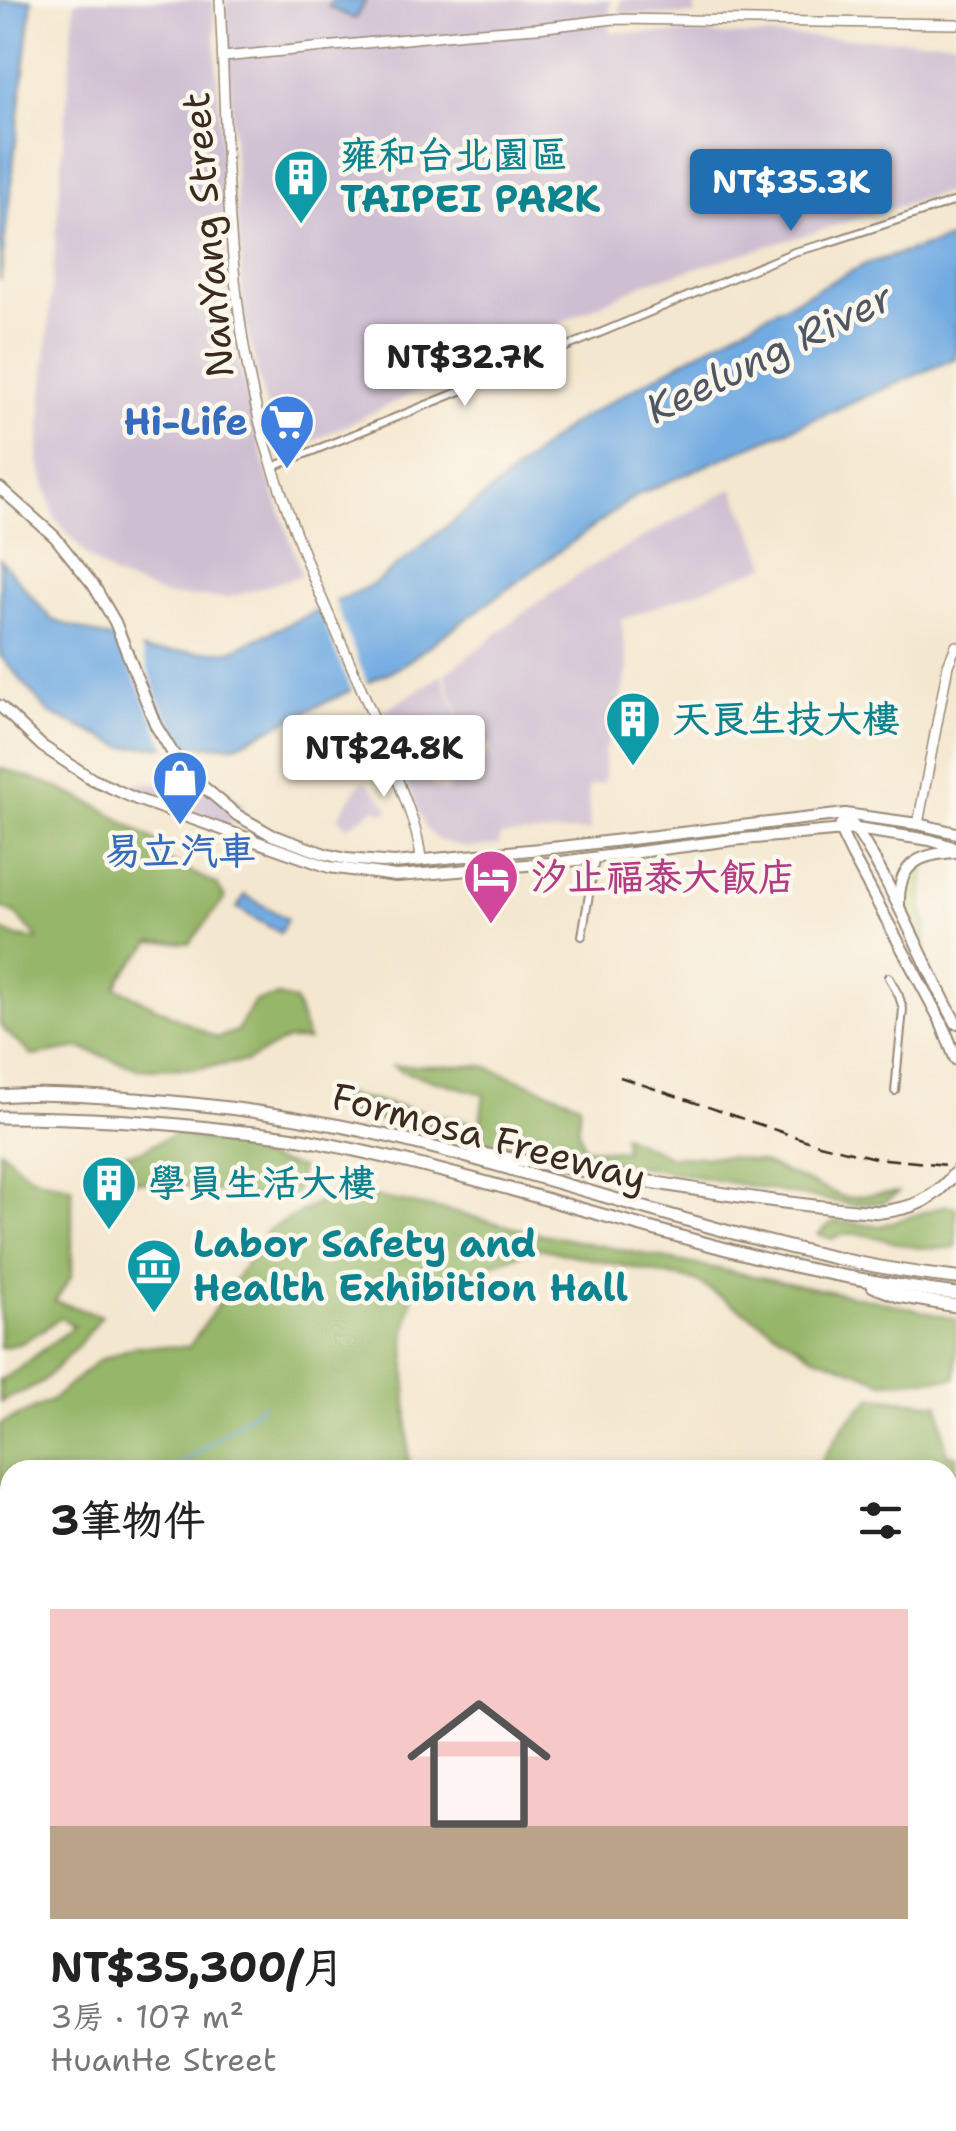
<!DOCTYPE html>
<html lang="zh-TW">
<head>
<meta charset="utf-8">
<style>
	:root { --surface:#fff; --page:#f2f2f2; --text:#222; --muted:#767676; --accent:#1f6fb2 }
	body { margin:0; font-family:"Shantell Sans","LXGW WenKai TC",sans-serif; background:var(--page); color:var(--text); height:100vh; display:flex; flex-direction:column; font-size:38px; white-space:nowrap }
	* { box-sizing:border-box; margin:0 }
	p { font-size:32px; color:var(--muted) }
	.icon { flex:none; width:55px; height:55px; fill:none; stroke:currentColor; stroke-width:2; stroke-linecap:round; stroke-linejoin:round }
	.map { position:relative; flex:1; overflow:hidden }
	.details { position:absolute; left:0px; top:1460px; width:958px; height:672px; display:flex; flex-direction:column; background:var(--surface); border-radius:30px 30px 0 0; box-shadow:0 5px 15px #0003 }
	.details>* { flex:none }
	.price { position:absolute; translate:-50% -85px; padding:0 22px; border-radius:10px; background:#fff; color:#222; font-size:32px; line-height:65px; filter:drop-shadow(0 2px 5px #0008) }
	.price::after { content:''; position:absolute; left:50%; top:60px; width:30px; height:22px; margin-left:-15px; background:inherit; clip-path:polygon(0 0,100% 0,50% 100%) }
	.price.selected { background:var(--accent); color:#fff }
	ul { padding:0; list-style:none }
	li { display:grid; align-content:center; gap:20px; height:530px; padding:0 50px }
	li span { display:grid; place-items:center; height:310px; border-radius:0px; color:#555 }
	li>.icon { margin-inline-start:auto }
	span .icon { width:180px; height:180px; fill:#fffc; stroke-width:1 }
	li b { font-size:42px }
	h2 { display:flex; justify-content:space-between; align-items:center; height:120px; padding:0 50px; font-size:42px }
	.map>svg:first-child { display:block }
	.industrial { fill:#cebed1 }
	.green { fill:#bdd479; stroke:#7c7f4c; stroke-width:2.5 }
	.forest { fill:#96b669; stroke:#687044; stroke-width:2.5 }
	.water { fill:#72abe2; stroke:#566a80; stroke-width:2.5 }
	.pier { fill:#f4e7cf }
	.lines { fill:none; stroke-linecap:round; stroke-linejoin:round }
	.stream { stroke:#72abe2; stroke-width:2.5 }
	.street-casing { stroke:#988876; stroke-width:10 }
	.secondary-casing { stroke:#988876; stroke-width:12 }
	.primary-casing { stroke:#988876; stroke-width:14 }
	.highway-casing { stroke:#988876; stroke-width:15 }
	.street { stroke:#fff; stroke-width:6 }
	.secondary { stroke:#fff; stroke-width:9 }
	.primary { stroke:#fff; stroke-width:10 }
	.highway { stroke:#fff; stroke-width:11 }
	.rail { stroke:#3b2a1e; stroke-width:2.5; stroke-dasharray:15 8; stroke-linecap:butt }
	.highway-bridge-casing { stroke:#988876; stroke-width:15; stroke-linecap:butt }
	.highway-bridge { stroke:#fff; stroke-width:11 }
	.labels { text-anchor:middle; stroke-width:9; stroke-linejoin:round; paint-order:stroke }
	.culture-label { font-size:38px; font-weight:bold; fill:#0d838f; stroke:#fbf7ec; text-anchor:start }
	.street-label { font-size:38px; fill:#3b2a1e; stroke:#fbf7ec }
	.shop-label { font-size:38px; font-weight:bold; fill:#366cbe; stroke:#fbf7ec; text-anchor:end }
	.hotel-label { font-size:38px; font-weight:bold; fill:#b23c85; stroke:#fbf7ec; text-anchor:start }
	.water-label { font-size:40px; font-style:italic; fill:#4e5763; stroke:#fbf7ec }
</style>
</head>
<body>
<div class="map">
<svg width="956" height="2131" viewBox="0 0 956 2131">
	<rect width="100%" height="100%" fill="#fbf7ec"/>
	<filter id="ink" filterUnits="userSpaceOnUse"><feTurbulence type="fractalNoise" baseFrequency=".01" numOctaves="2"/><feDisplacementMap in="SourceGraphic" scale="20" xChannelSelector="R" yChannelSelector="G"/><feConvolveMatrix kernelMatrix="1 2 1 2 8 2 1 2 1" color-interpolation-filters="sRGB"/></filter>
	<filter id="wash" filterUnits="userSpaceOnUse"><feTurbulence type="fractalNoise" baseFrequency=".0048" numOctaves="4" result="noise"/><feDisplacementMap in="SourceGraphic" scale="40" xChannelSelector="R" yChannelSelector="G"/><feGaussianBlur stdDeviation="2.25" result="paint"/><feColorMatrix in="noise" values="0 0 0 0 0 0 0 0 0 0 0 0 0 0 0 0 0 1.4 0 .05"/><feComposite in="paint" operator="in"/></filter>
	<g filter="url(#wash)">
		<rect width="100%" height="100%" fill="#f4e7cf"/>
		<g class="industrial">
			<polygon points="75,0 213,0 231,332 265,467 302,575 227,598 166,596 115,577 88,557 55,518 38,459"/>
			<polygon points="226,0 610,0 610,32 956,41 956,189 643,284 279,457 244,320 227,36"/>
			<polygon points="620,0 695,0 695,15 619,14"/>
			<polygon points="733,488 768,565 621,620 628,668 612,737 604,749 604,782 588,787 590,831 500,836 499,845 466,848 438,840 425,828 381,713 442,675 458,717 436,734 450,756 430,784 444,793 469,769 479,768 489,750 497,765 489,744 476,744 467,740 445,674 530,608 583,571"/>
			<polygon points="365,780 390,808 383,814 376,808 347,827 338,817 358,786"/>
			<polygon points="142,783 173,786 216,783 245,805 230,820 239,827 116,785 132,786"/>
		</g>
		<path class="green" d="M924,864L922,912L926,922V945C909,915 888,889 924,864Z"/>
		<g class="forest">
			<polygon points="0,768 49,784 100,807 158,843 162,857 217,885 225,898 190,943 152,942 121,977 116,987 217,1038 237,1031 255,1001 279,996 295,1001 308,1040 286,1040 247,1061 200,1068 139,1069 80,1048 32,1056 0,1026 0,930 18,937 39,940 15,913 0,907"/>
			<polygon points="393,1066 484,1066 580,1103 578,1127 584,1148 625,1151 623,1135 669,1156 731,1157 760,1162 846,1198 900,1192 884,1202 854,1205 622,1163 562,1160 339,1111 337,1093 480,1124 484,1094 401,1071"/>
			<polygon points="177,1133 235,1144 256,1157 301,1168 295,1193 261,1196 104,1177 104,1157 138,1152"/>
			<polygon points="0,1149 30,1176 72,1187 72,1275 55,1301 101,1316 77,1347 40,1384 0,1402 0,1380 16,1371 74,1326 61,1318 21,1343 0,1348"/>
			<polygon points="342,1190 457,1213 527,1231 879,1301 956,1319 956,1378 884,1382 813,1355 696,1281 539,1248 413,1291 405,1338 409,1470 10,1470 10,1617 0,1617 0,1424 51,1401 99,1360 136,1346 189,1347 269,1230"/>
			<path d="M946,1205L956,1207V1248C942,1248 927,1249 914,1247C887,1243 857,1225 832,1239L818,1234L834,1221L881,1226Z"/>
			<polygon points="872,1397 939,1404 947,1455 956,1455 956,1539 948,1545 948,1470 816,1470 845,1424"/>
			<polygon points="956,1678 956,2131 567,2131 569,2122 948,2122 948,1688"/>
			<polygon points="0,1701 10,1707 10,2122 239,2122 240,2131 0,2131"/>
			<polygon points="505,2123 554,2123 565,2131 508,2131"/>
		</g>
		<g class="water">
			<polygon points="0,0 32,0 0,281"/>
			<polygon points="332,0 366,0 355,19 328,7"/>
			<polygon points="956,237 956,358 637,495 400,667 236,745 124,747 49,713 0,655 0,559 52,620 150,652 231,651 374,584 500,484 569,425 756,320 866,264"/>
			<polygon points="245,895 287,919 280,933 237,908"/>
			<polygon points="948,1619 956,1625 956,1662 948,1672"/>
		</g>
		<g class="pier">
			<polygon points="333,597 369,688 353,695 317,605"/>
			<polygon points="115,635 139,643 159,701 187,751 168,751"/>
		</g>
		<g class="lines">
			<g class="stream">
				<polyline points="168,1470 182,1464 263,1405"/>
				<polyline points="0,1570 10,1558"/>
				<polyline points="0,1580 10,1590"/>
			</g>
		</g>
	</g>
	<g filter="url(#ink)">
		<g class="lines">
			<g class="street-casing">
				<g id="street">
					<polyline points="273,467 451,395 794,252 824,244 956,201"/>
					<polyline points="582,936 595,859"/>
					<polyline points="889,977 899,996 903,1009 895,1091"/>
				</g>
			</g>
			<g class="secondary-casing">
				<g id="secondary">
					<path d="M220,0C228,155 224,319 273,468C285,504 298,540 312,575C338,639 369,700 392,765C403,795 418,827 421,859"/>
					<polyline points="223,57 466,33 537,28 614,19 956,24"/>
					<polyline points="918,824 948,665 956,646"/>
				</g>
			</g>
			<g class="primary-casing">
				<g id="primary">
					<polyline points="0,488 55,537 94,586 115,622 156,726 174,755 194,779 237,815 272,835 325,854 346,859 394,863 561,847 845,814 918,824 956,833"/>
					<polyline points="0,706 42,746 92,779 136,799 329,867 396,876 423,874 561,862 732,840 856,829 930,840 956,848"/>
					<path d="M845,814C890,875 919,956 956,1023"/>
					<polyline points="841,824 840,830 852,855 946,1031"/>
					<path d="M899,904C898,864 918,854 956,852"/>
				</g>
			</g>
			<g class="highway-casing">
				<g id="highway">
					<polyline points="942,1024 956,1059"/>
					<path d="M0,1096C45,1092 92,1096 136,1099C236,1106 338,1122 435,1148C532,1174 629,1204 726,1231C802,1251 878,1270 956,1278"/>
					<path d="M0,1117C79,1117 156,1121 234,1131C256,1133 279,1135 301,1139C465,1170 623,1225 785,1264C841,1277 898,1286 956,1294"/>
					<path d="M474,1153C609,1173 743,1202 880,1212"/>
					<polyline points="873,1286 898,1296 956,1306"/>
				</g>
			</g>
			<use href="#street" class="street"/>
			<use href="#secondary" class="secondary"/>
			<use href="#primary" class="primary"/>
			<use href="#highway" class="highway"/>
			<polyline class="rail" points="620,1077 811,1142 875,1158 956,1166"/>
			<g class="highway-bridge-casing">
				<path id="highway-bridge" d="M880,1212C916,1208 933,1200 956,1172"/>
			</g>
			<use href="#highway-bridge" class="highway-bridge"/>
		</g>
	</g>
	<defs>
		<g id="building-pin" transform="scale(2.875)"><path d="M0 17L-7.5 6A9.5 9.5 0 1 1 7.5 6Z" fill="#0f9aa8" stroke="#fbf7ec"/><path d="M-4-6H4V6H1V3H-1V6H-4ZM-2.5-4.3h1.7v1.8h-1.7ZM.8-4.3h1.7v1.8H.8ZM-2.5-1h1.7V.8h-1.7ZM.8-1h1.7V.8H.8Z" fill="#fff"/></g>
		<g id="supermarket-pin" transform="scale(2.875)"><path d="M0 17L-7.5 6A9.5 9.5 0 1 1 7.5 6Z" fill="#3f7fe0" stroke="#fbf7ec"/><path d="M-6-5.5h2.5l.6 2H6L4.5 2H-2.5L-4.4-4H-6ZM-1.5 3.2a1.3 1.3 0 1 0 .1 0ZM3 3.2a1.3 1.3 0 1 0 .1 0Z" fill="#fff"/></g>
		<g id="shop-pin" transform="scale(2.875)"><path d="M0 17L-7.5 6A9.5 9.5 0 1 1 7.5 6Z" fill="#3f7fe0" stroke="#fbf7ec"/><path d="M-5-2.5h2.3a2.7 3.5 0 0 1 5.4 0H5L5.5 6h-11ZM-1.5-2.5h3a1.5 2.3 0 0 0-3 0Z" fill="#fff"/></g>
		<g id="hotel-pin" transform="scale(2.875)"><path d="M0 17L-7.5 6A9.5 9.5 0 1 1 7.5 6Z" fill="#d1479c" stroke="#fbf7ec"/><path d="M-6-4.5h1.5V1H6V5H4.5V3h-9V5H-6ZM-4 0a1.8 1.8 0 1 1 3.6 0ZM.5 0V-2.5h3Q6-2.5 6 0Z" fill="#fff"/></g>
		<g id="museum-pin" transform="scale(2.875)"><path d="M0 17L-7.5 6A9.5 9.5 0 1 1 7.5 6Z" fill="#0f9aa8" stroke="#fbf7ec"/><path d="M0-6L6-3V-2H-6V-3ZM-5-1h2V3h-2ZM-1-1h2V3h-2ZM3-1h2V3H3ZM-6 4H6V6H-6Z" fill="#fff"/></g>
	</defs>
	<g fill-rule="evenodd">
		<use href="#building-pin" x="301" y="177"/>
		<use href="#supermarket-pin" x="287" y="422"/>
		<use href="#building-pin" x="633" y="719"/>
		<use href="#shop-pin" x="180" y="778"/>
		<use href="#hotel-pin" x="491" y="877"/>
		<use href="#building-pin" x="109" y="1183"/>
		<use href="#museum-pin" x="154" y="1266"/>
	</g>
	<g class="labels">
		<g class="culture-label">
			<text x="340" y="168">雍和台北園區<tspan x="340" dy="44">TAIPEI PARK</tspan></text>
			<text x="672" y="732">天良生技大樓</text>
			<text x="148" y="1196">學員生活大樓</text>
			<text x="193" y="1257">Labor Safety and<tspan x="193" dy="44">Health Exhibition Hall</tspan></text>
		</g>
		<g class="street-label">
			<text transform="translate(208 235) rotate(-95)" y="13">NanYang Street</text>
			<text transform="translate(489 1137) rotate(15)" y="13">Formosa Freeway</text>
		</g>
		<g class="shop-label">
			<text x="248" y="435">Hi-Life</text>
			<text x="180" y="864" text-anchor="middle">易立汽車</text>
		</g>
		<g class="hotel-label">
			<text x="530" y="890">汐止福泰大飯店</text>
		</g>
		<g class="water-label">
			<text transform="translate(769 353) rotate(-26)" y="14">Keelung River</text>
		</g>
	</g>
</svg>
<b class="price selected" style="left:791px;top:234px">NT$35.3K</b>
<b class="price" style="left:465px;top:409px">NT$32.7K</b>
<b class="price" style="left:384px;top:800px">NT$24.8K</b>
<section class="details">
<h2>3筆物件<svg class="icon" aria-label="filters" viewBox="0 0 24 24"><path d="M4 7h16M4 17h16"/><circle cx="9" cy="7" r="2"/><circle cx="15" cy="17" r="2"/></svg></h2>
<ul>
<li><span style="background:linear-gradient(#f6c9c9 70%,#b9a48a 0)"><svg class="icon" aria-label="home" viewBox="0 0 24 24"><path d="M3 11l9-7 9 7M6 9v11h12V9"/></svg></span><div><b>NT$35,300/月</b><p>3房 · 107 m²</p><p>HuanHe Street</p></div></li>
</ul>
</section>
</div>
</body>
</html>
